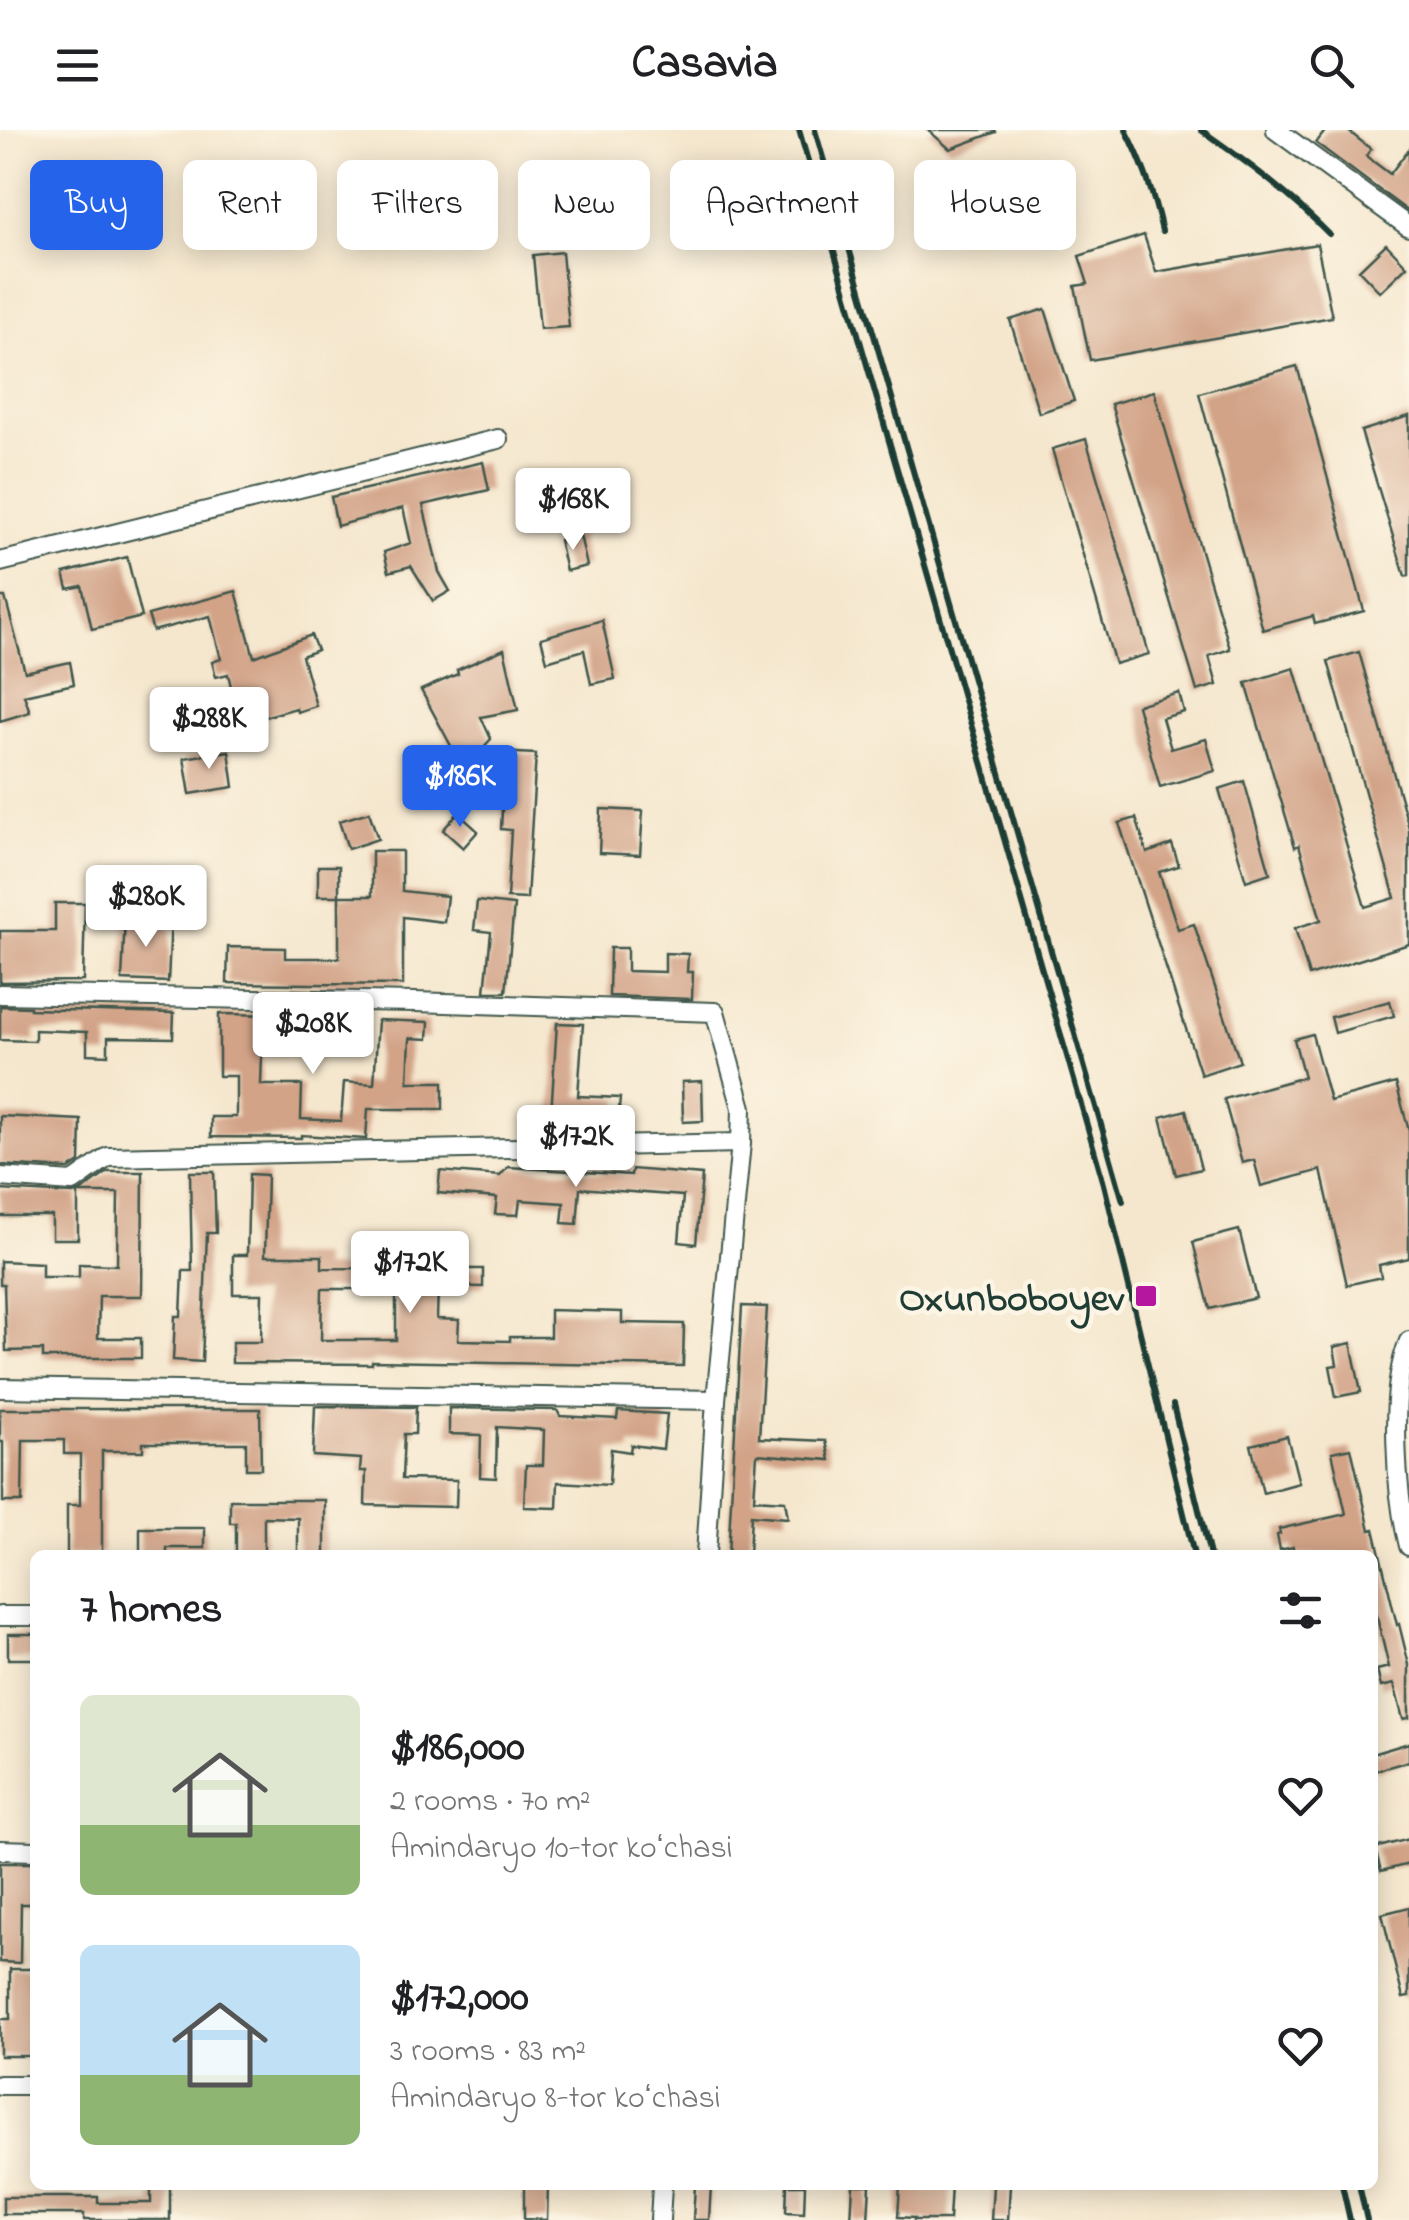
<!DOCTYPE html>
<html lang="en">
<head>
<meta charset="utf-8">
<style>
	:root { --surface:#fff; --page:#f6f6f6; --text:#202124; --muted:#757577; --accent:#2563eb }
	body { margin:0; font-family:"Indie Flower",sans-serif; background:var(--page); color:var(--text); height:100vh; display:flex; flex-direction:column; font-size:38px; white-space:nowrap }
	* { box-sizing:border-box; margin:0 }
	p { font-size:32px; color:var(--muted) }
	.icon { flex:none; width:55px; height:55px; fill:none; stroke:currentColor; stroke-width:2; stroke-linecap:round; stroke-linejoin:round }
	.map { position:relative; flex:1; overflow:hidden }
	.sheet { position:absolute; left:30px; top:1420px; width:1348px; height:640px; display:flex; flex-direction:column; background:var(--surface); border-radius:15px; box-shadow:0 5px 25px #0003 }
	.sheet>* { flex:none }
	.guide { position:absolute; left:30px; top:30px; width:1350px; height:90px; display:flex; gap:20px }
	.price { position:absolute; translate:-50% -85px; padding:0 22px; border-radius:10px; background:#fff; color:#222; font-size:32px; line-height:65px; filter:drop-shadow(0 2px 5px #0008) }
	.price::after { content:''; position:absolute; left:50%; top:60px; width:30px; height:22px; margin-left:-15px; background:inherit; clip-path:polygon(0 0,100% 0,50% 100%) }
	.price.current { background:var(--accent); color:#fff }
	ul { padding:0; list-style:none }
	li { display:flex; align-items:center; gap:30px; height:250px; padding:0 50px }
	li span { display:grid; place-items:center; flex:none; width:280px; height:200px; border-radius:15px; color:#555 }
	li>.icon { margin-inline-start:auto }
	span .icon { width:120px; height:120px; fill:#fffc; stroke-width:1 }
	li b { font-size:42px }
	h2 { display:flex; justify-content:space-between; align-items:center; height:120px; padding:0 50px; font-size:42px }
	.chip { padding:0 35px; border-radius:15px; background:var(--surface); box-shadow:0 5px 25px #0003; font-size:35px; line-height:90px }
	.chip.current { background:var(--accent); color:#fff }
	header { display:flex; justify-content:space-between; align-items:center; height:130px; padding:0 50px; background:var(--surface); font-size:45px; font-weight:800 }
	.map>svg:first-child { display:block }
	.building { fill:#d2a387; fill-rule:evenodd }
	.lines { fill:none; stroke-linecap:round; stroke-linejoin:round }
	.minor-casing { stroke:#3f564b; stroke-width:22 }
	.minor { stroke:#fff; stroke-width:18 }
	.rail { stroke:#1f3d34; stroke-width:6 }
	.poi-dot { fill:#b5179e; stroke:#fcf5e5; stroke-width:4 }
	.labels { text-anchor:middle; stroke-width:9; stroke-linejoin:round; paint-order:stroke }
	.poi-label { font-size:40px; font-weight:bold; fill:#1f3d34; stroke:#fcf5e5; text-anchor:end }
</style>
</head>
<body>
<header><svg class="icon" aria-label="menu" viewBox="0 0 24 24"><path d="M4 6h16M4 12h16M4 18h16"/></svg>Casavia<svg class="icon" aria-label="search" viewBox="0 0 24 24"><circle cx="10" cy="10" r="6"/><path d="M15 15l6 6"/></svg></header>
<div class="map">
<svg width="1409" height="2090" viewBox="0 0 1409 2090">
	<rect width="100%" height="100%" fill="#fcf5e5"/>
	<filter id="ink" filterUnits="userSpaceOnUse"><feTurbulence type="fractalNoise" baseFrequency=".01" numOctaves="2"/><feDisplacementMap in="SourceGraphic" scale="20" xChannelSelector="R" yChannelSelector="G"/><feConvolveMatrix kernelMatrix="1 2 1 2 8 2 1 2 1" color-interpolation-filters="sRGB"/></filter>
	<filter id="wash" filterUnits="userSpaceOnUse"><feTurbulence type="fractalNoise" baseFrequency=".0048" numOctaves="4" result="noise"/><feDisplacementMap in="SourceGraphic" scale="40" xChannelSelector="R" yChannelSelector="G"/><feGaussianBlur stdDeviation="2.25" result="paint"/><feColorMatrix in="noise" values="0 0 0 0 0 0 0 0 0 0 0 0 0 0 0 0 0 1.4 0 .05"/><feComposite in="paint" operator="in"/></filter>
	<g filter="url(#wash)">
		<rect width="100%" height="100%" fill="#f5e7ce"/>
		<g id="blocks">
			<g class="building">
				<polygon points="928,0 995,0 996,2 950,19"/>
				<polygon points="1326,0 1347,0 1371,19 1366,26 1390,44 1409,19 1409,82 1316,13"/>
				<polygon points="959,33 974,81 941,92 926,44"/>
				<polygon points="1144,105 1156,142 1317,114 1332,187 1090,230 1075,156 1088,154 1079,126"/>
				<polygon points="1386,114 1407,136 1380,162 1359,140"/>
				<polygon points="562,122 569,197 540,199 533,125"/>
				<polygon points="1045,179 1074,271 1039,283 1010,190"/>
				<polygon points="1297,236 1364,481 1315,494 1313,486 1263,500 1199,263"/>
				<polygon points="1154,261 1230,519 1209,526 1217,555 1197,561 1111,274"/>
				<polygon points="1409,286 1409,446 1405,446 1361,301"/>
				<polygon points="1086,309 1149,524 1115,534 1052,319"/>
				<polygon points="483,332 489,360 423,375 439,442 450,461 433,471 411,436 389,442 384,422 411,413 403,378 337,396 331,367"/>
				<polygon points="580,405 587,436 566,441 559,410"/>
				<polygon points="127,427 142,487 92,499 82,456 68,459 64,443"/>
				<polygon points="236,461 254,527 311,505 317,520 302,526 316,576 297,582 296,578 240,594 228,544 216,547 212,532 221,529 210,486 153,501 148,485"/>
				<polygon points="0,467 5,467 25,542 70,532 74,554 24,565 30,582 0,591"/>
				<polygon points="602,490 615,549 591,554 584,520 547,531 541,508"/>
				<polygon points="504,519 518,580 481,587 491,609 466,636 457,627 421,560 458,544 457,540"/>
				<polygon points="1359,522 1409,698 1409,814 1309,846 1295,798 1321,790 1299,715 1295,717 1246,553 1294,538 1365,777 1395,768 1328,531"/>
				<polygon points="1179,563 1184,582 1162,588 1171,619 1206,609 1215,641 1160,657 1137,575"/>
				<polygon points="229,621 234,657 190,664 184,628"/>
				<polygon points="497,622 536,624 527,769 507,768 511,700 501,699 503,662 494,661"/>
				<polygon points="1244,651 1270,743 1246,751 1219,659"/>
				<polygon points="601,679 643,681 640,725 599,723"/>
				<polygon points="369,682 378,709 348,719 339,691"/>
				<polygon points="458,683 478,701 463,718 443,700"/>
				<polygon points="1136,688 1147,723 1172,714 1179,736 1159,742 1178,799 1194,794 1240,932 1201,945 1119,693"/>
				<polygon points="372,721 402,721 402,761 447,766 444,792 403,787 403,855 227,853 228,817 285,818 285,828 339,828 339,766 372,766"/>
				<rect x="318" y="736" width="21" height="30"/>
				<polygon points="477,771 514,775 506,862 485,862 491,802 474,800"/>
				<polygon points="55,773 85,773 83,851 0,852 0,801 55,801"/>
				<polygon points="125,787 171,789 168,852 122,850"/>
				<polygon points="610,818 627,818 627,841 665,842 665,823 688,824 687,842 693,842 692,869 609,866"/>
				<polygon points="1390,871 1394,886 1335,903 1331,887"/>
				<polygon points="0,876 30,877 30,879 174,883 173,908 108,907 108,925 87,924 87,902 35,900 35,911 0,910"/>
				<polygon points="219,884 342,886 341,913 306,912 306,925 262,924 261,955 302,955 301,989 341,991 344,952 374,954 378,890 429,892 428,909 410,908 408,952 443,952 443,979 368,979 366,1009 301,1005 301,1008 211,1007 211,987 236,987 236,946 219,946"/>
				<polygon points="557,893 583,894 578,966 620,968 618,988 551,984"/>
				<polygon points="1312,904 1330,971 1396,953 1409,1001 1409,1128 1379,1135 1381,1147 1347,1155 1321,1040 1261,1056 1254,1030 1242,1033 1224,969 1304,947 1294,909"/>
				<polygon points="702,951 703,991 683,992 682,952"/>
				<polygon points="1186,980 1201,1039 1176,1045 1161,987"/>
				<polygon points="0,986 81,990 80,1032 69,1039 0,1035"/>
				<polygon points="508,1037 631,1045 632,1039 702,1045 696,1114 679,1112 683,1066 580,1058 577,1094 562,1093 564,1073 520,1070 518,1085 495,1084 497,1068 438,1063 440,1041 500,1046"/>
				<polygon points="108,1042 143,1042 142,1166 99,1166 98,1208 141,1208 141,1228 43,1228 43,1220 6,1221 4,1154 0,1154 0,1131 42,1133 42,1147 79,1147 79,1134 117,1135 118,1063 78,1063 78,1109 52,1109 52,1086 0,1086 0,1060 73,1064 80,1062"/>
				<polygon points="190,1042 214,1042 216,1103 207,1103 202,1232 173,1230 175,1186 181,1186 183,1141 192,1141"/>
				<path d="M249,1044L267,1045L265,1126H322V1138L483,1139V1157L438,1156L437,1189L459,1190L458,1210L510,1211V1207H550V1180L622,1182V1193L684,1194L683,1236L372,1231V1234L232,1233V1212H261L262,1164H233V1125H247ZM322,1159H396V1210H321Z"/>
				<polygon points="1239,1100 1256,1168 1210,1179 1193,1112"/>
				<polygon points="742,1176 767,1177 759,1308 826,1311 830,1330 757,1324 754,1369 785,1371 788,1388 751,1385 749,1425 728,1425"/>
				<polygon points="1351,1213 1361,1262 1336,1267 1330,1236 1337,1235 1334,1217"/>
				<polygon points="315,1276 416,1277 415,1304 404,1304 402,1349 457,1350 456,1377 365,1375 366,1341 360,1341 361,1329 313,1326"/>
				<polygon points="449,1278 557,1280 560,1286 617,1289 618,1281 667,1284 663,1319 631,1315 630,1322 611,1319 609,1355 558,1352 557,1378 524,1377 526,1335 543,1335 544,1300 497,1297 496,1348 480,1347 481,1305 449,1304"/>
				<polygon points="0,1279 260,1279 261,1339 246,1339 246,1313 143,1313 143,1321 102,1321 102,1425 67,1425 67,1375 80,1375 80,1324 64,1324 64,1310 23,1310 22,1372 3,1372 3,1312 0,1312"/>
				<polygon points="1287,1306 1299,1353 1263,1363 1251,1315"/>
				<polygon points="1351,1318 1370,1400 1374,1399 1397,1495 1399,1494 1409,1535 1409,1588 1403,1589 1394,1554 1381,1557 1377,1540 1389,1537 1375,1479 1372,1479 1372,1425 1295,1425 1293,1417 1280,1420 1277,1405 1280,1404 1279,1399 1346,1384 1332,1322"/>
				<polygon points="230,1370 325,1370 325,1425 298,1425 298,1388 264,1387 264,1425 236,1425 236,1393 230,1393"/>
				<polygon points="140,1398 205,1398 205,1418 167,1418 167,1425 140,1425"/>
				<rect x="8" y="1504" width="27" height="25"/>
				<polygon points="1409,1613 1409,1631 1375,1641 1372,1624"/>
				<polygon points="1409,1709 1409,1734 1381,1741 1375,1718"/>
				<polygon points="0,1733 35,1733 35,1774 21,1774 20,1833 0,1832"/>
				<polygon points="1409,1777 1409,1867 1403,1868 1382,1784"/>
				<polygon points="10,1839 35,1839 35,1926 0,1926 0,1889 10,1889"/>
				<polygon points="151,2055 170,2055 170,2090 84,2090 84,2084 3,2084 3,2067 98,2067 98,2073 151,2073"/>
				<polygon points="524,2055 548,2055 547,2090 524,2089"/>
				<polygon points="695,2055 711,2055 709,2090 693,2090"/>
				<polygon points="787,2055 805,2055 804,2083 786,2082"/>
				<polygon points="853,2055 870,2055 868,2090 851,2090"/>
				<polygon points="900,2055 951,2055 949,2090 914,2090 914,2088 898,2087"/>
				<polygon points="993,2055 1010,2055 1008,2090 991,2090"/>
			</g>
		</g>
	</g>
	<g filter="url(#ink)">
		<use href="#blocks" fill-opacity="0" stroke="#3f564b" stroke-width="2.5"/>
		<g class="lines">
			<g class="minor-casing">
				<g id="minor">
					<polyline points="1276,0 1409,97"/>
					<polyline points="0,432 498,309"/>
					<polyline points="0,864 415,872 715,882 742,978 741,1013 716,1270 706,1425"/>
					<polyline points="0,1047 73,1052 108,1027 741,1013"/>
					<path d="M1409,1211C1388,1260 1396,1365 1409,1416"/>
					<polyline points="0,1258 716,1270"/>
					<polyline points="0,1486 35,1486"/>
					<polyline points="0,1720 35,1721"/>
					<polyline points="0,1955 35,1955"/>
					<polyline points="660,2090 662,2055"/>
				</g>
			</g>
			<use href="#minor" class="minor"/>
			<g class="rail">
				<polyline points="799,0 1104,1054 1194,1425"/>
				<polyline points="815,0 1123,1071"/>
				<path d="M1126,0C1143,32 1154,66 1162,101"/>
				<path d="M1201,0C1247,32 1290,64 1329,104"/>
				<polyline points="1173,1275 1210,1425"/>
				<polyline points="1342,2055 1350,2090"/>
				<polyline points="1359,2055 1367,2090"/>
			</g>
		</g>
	</g>
	<rect class="poi-dot" x="1134" y="1154" width="24" height="24" rx="5"/>
	<g class="labels">
		<g class="poi-label">
			<text x="1124" y="1180">Oxunboboyev</text>
		</g>
	</g>
</svg>
<b class="price" style="left:573px;top:423px">$168K</b>
<b class="price" style="left:209px;top:642px">$288K</b>
<b class="price current" style="left:460px;top:700px">$186K</b>
<b class="price" style="left:146px;top:820px">$280K</b>
<b class="price" style="left:313px;top:947px">$208K</b>
<b class="price" style="left:576px;top:1060px">$172K</b>
<b class="price" style="left:410px;top:1186px">$172K</b>
<div class="guide">
<a class="chip current">Buy</a>
<a class="chip">Rent</a>
<a class="chip">Filters</a>
<a class="chip">New</a>
<a class="chip">Apartment</a>
<a class="chip">House</a>
</div>
<section class="sheet">
<h2>7 homes<svg class="icon" aria-label="filters" viewBox="0 0 24 24"><path d="M4 7h16M4 17h16"/><circle cx="9" cy="7" r="2"/><circle cx="15" cy="17" r="2"/></svg></h2>
<ul>
<li><span style="background:linear-gradient(#dfe7d0 65%,#8fb573 0)"><svg class="icon" aria-label="home" viewBox="0 0 24 24"><path d="M3 11l9-7 9 7M6 9v11h12V9"/></svg></span><div><b>$186,000</b><p>2 rooms · 70 m²</p><p>Amindaryo 10-tor koʻchasi</p></div><svg class="icon" aria-label="heart" viewBox="0 0 24 24"><path d="M12 20l-8-8c-3-5 5-10 8-4 3-6 11-1 8 4z"/></svg></li>
<li><span style="background:linear-gradient(#bfe0f5 65%,#8fb573 0)"><svg class="icon" aria-label="home" viewBox="0 0 24 24"><path d="M3 11l9-7 9 7M6 9v11h12V9"/></svg></span><div><b>$172,000</b><p>3 rooms · 83 m²</p><p>Amindaryo 8-tor koʻchasi</p></div><svg class="icon" aria-label="heart" viewBox="0 0 24 24"><path d="M12 20l-8-8c-3-5 5-10 8-4 3-6 11-1 8 4z"/></svg></li>
</ul>
</section>
</div>
</body>
</html>
